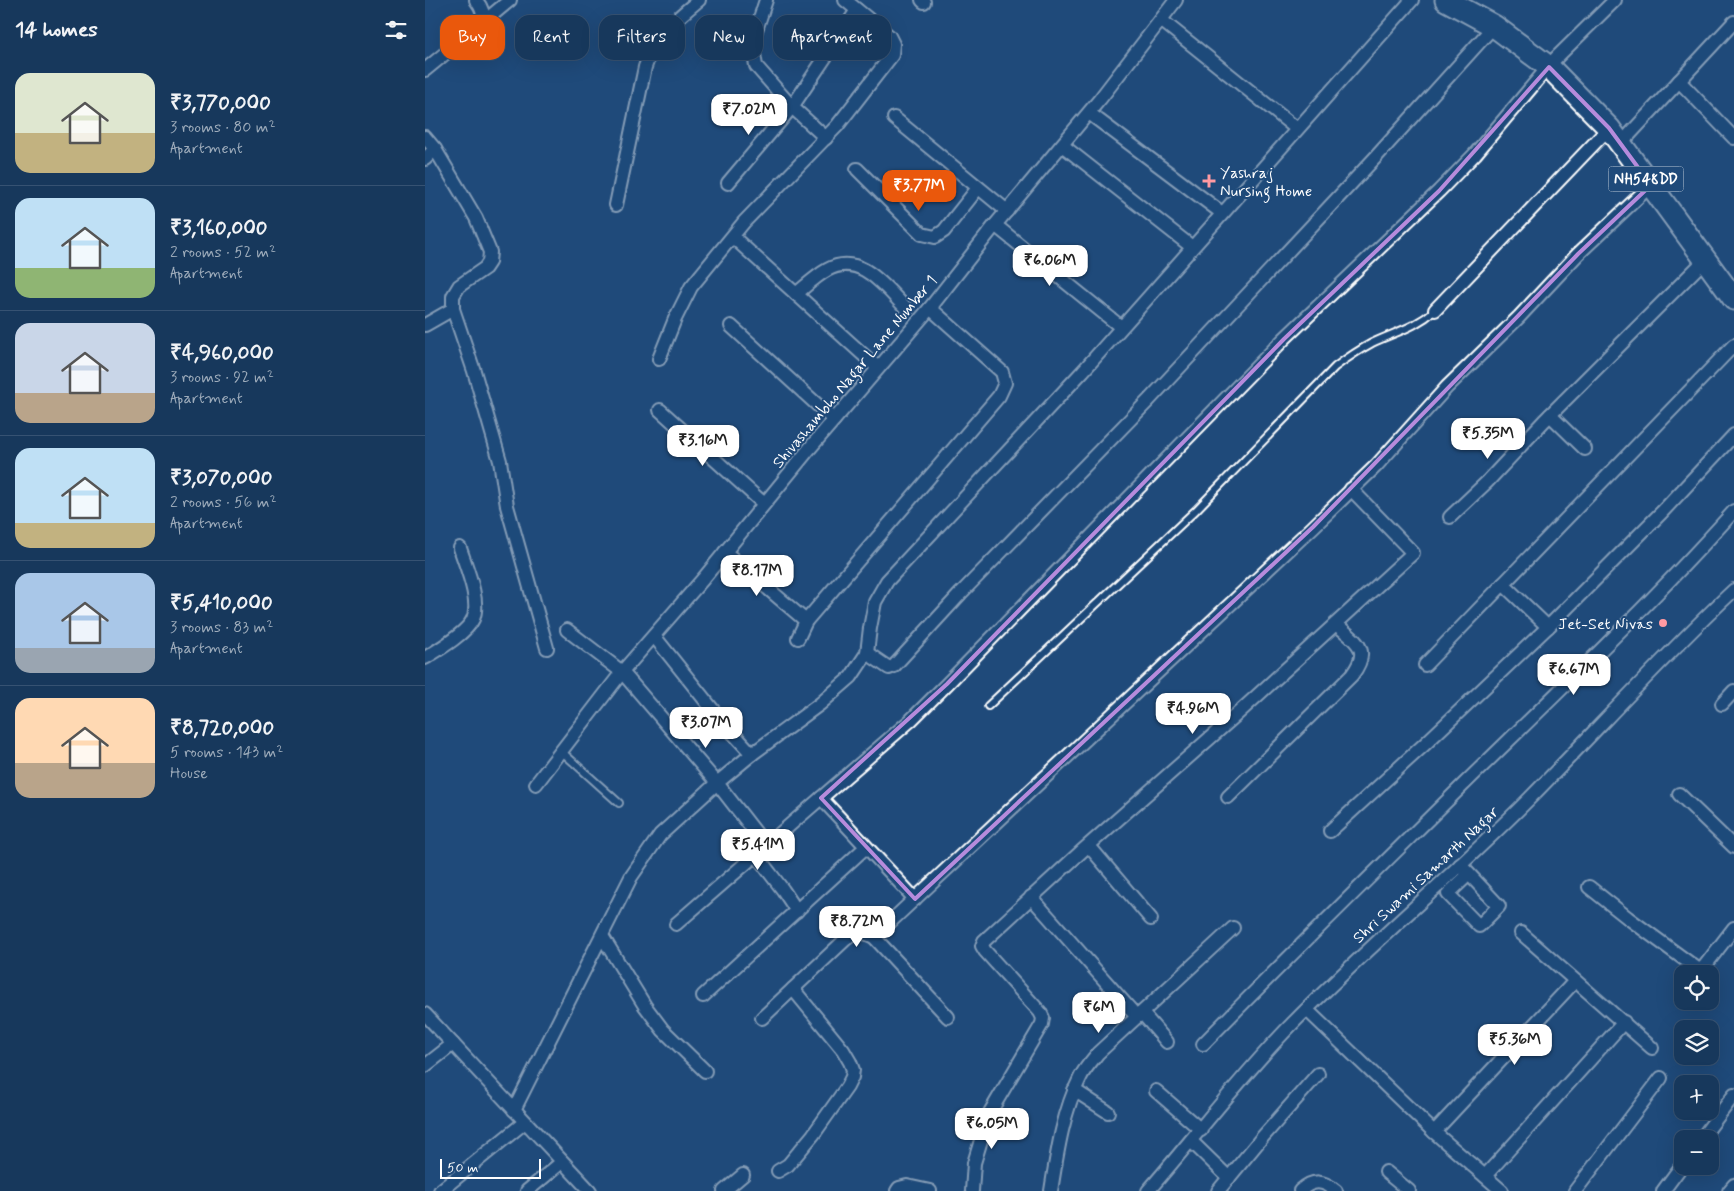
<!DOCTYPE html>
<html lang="en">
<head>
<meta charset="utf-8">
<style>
	:root { --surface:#17385c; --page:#244365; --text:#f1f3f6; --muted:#9eacbb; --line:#365272; --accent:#ea580c }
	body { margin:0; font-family:Mynerve,sans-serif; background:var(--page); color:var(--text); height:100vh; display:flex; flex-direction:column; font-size:19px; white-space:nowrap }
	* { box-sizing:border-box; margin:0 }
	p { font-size:16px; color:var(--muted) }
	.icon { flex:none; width:28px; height:28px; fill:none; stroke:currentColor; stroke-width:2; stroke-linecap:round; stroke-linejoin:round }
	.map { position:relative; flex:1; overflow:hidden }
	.panel { display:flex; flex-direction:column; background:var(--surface); width:425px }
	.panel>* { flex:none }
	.hud { position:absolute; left:15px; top:15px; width:475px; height:45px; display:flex; gap:10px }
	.controls { position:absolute; left:1249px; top:965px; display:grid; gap:10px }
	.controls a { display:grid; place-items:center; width:45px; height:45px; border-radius:10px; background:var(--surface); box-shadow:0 5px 20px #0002,0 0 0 1px var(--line); font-size:25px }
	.scale { position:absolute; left:15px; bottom:12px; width:101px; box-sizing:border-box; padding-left:5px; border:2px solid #fff; border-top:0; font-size:14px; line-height:18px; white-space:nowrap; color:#fff; -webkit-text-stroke:4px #1f4a7a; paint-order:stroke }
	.price { position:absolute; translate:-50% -42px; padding:0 11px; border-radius:10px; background:#fff; color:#222; font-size:16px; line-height:32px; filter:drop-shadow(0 1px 2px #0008) }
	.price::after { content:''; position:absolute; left:50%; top:30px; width:15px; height:11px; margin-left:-8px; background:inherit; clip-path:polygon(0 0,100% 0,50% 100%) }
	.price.active { background:var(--accent); color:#fff }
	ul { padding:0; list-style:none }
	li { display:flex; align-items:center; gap:15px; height:125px; padding:0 15px }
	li+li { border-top:1px solid var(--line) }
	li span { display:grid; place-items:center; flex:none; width:140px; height:100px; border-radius:15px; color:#555 }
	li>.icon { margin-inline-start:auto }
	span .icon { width:60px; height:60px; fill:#fffc; stroke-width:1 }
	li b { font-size:21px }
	h2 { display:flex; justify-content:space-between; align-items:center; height:60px; padding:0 15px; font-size:21px }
	.chip { padding:0 18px; border-radius:15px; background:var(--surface); box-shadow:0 5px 20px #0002,0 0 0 1px var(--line); font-size:18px; line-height:45px }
	.chip.active { background:var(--accent); color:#fff }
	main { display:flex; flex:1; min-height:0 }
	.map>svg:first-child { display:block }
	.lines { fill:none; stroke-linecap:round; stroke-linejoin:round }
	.service-casing { stroke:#fff; stroke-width:10 }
	.minor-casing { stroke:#fff; stroke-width:16 }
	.trunk-casing { stroke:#fff; stroke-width:25 }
	.service { stroke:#1f4a7a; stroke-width:6 }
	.minor { stroke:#1f4a7a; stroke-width:12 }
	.trunk { stroke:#1f4a7a; stroke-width:21 }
	.marked { fill:none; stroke:#b68bdc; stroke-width:4; stroke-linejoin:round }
	.poi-dot { fill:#ff9aa2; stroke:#1f4a7a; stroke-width:2 }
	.labels { text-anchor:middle; stroke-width:4; stroke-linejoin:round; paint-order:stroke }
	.shield { fill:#1f4a7a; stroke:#bcc9d7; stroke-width:1 }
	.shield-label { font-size:15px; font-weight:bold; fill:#fff }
	.poi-label { font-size:16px; fill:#fff; stroke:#1f4a7a; text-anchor:start }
	.street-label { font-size:16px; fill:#fff; stroke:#1f4a7a }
</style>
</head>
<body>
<main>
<section class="panel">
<h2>14 homes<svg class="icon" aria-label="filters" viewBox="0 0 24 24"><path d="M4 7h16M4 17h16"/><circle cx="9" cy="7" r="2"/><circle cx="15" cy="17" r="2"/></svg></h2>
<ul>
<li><span style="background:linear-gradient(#dfe7d0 60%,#c2b280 0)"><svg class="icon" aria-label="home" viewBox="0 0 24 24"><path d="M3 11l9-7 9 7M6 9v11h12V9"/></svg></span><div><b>₹3,770,000</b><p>3 rooms · 80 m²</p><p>Apartment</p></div></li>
<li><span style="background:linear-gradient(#bfe0f5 70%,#8fb573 0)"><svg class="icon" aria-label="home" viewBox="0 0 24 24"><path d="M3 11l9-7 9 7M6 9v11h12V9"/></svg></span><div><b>₹3,160,000</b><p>2 rooms · 52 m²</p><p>Apartment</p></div></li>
<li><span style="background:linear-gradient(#c9d6e8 70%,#b9a48a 0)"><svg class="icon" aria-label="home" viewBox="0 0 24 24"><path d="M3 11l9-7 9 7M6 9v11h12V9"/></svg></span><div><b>₹4,960,000</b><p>3 rooms · 92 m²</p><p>Apartment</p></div></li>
<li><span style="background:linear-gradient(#bfe0f5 75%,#c2b280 0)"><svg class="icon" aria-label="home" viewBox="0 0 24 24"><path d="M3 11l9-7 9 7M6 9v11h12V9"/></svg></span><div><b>₹3,070,000</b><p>2 rooms · 56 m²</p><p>Apartment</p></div></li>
<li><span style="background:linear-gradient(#a9c7e8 75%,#9aa5b1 0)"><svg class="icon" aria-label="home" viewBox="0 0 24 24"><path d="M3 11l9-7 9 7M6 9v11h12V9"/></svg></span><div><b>₹5,410,000</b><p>3 rooms · 83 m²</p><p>Apartment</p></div></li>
<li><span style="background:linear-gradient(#ffd9b3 65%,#b9a48a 0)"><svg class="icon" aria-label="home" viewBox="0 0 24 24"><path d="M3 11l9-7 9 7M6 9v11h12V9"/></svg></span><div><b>₹8,720,000</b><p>5 rooms · 143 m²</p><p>House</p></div></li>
</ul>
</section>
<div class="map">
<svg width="1309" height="1191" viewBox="0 0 1309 1191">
	<rect width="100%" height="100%" fill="#1f4a7a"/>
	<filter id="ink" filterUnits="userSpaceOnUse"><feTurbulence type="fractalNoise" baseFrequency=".02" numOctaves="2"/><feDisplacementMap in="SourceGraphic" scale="10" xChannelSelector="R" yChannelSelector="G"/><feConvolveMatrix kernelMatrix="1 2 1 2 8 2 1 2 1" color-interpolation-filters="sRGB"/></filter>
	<g filter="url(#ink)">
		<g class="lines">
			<g class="service-casing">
				<g id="service">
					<path d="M563,706L771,510L910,367C922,358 934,350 947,343C970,332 990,328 1010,310"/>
					<polyline points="136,751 194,803"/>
				</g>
			</g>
			<g class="minor-casing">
				<g id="minor">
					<polyline points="341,0 327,42 331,66 367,107 401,138"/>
					<polyline points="497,0 499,2"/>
					<polyline points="61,20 85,0"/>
					<polyline points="736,20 872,129"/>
					<polyline points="0,70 61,20 55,6 51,0"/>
					<polyline points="1254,81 1309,138"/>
					<polyline points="664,113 797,213"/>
					<polyline points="469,118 582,211"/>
					<polyline points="1204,135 1309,22"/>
					<polyline points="0,137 10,149 0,159"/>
					<polyline points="637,145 767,247"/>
					<polyline points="10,149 51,218 65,252 64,262 60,268 34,286 28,296 28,309 49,371 75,461 82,506 122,648"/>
					<polyline points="432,169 497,234 510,237 519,231 553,188"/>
					<polyline points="303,183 367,107 432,10"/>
					<path d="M191,205L220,67C231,34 248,22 274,0"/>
					<polyline points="570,225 696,327"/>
					<polyline points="308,237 453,368"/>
					<path d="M371,294C381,286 391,276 402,270C436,251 460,288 482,309"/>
					<polyline points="1010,310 1184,128"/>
					<polyline points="0,325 28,309"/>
					<polyline points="306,326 409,420"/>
					<polyline points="234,359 250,319 266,287 319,222 412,126 467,55 468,44 464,36 420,0"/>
					<polyline points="235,410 339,504"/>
					<polyline points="1125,415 1160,449"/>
					<polyline points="1025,517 1062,482 1119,421 1280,260"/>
					<polyline points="300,552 381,621"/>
					<polyline points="1078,584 1123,627"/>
					<polyline points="142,630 197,672 292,783 341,846 335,860 358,890 372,911"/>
					<polyline points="229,636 296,720 327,754"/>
					<polyline points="373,638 381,621 574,396 580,383 577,372 505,308"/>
					<polyline points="442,653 464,668 469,666 536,593 724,400 950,158 1069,26"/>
					<path d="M0,658C13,650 42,633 48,619C56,601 41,567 35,548"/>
					<polyline points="1000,665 1309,345"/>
					<polyline points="1297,704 1309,691"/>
					<polyline points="111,784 197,672 278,579 385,448 505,308 570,225 675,99 751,0"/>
					<polyline points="1254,794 1309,847"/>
					<path d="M803,797L927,675C947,648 931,642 911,624"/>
					<polyline points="905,831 1001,743 1125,625 1237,512 1309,435"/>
					<polyline points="664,846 726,919"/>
					<polyline points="1035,865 1044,874 1074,906 1054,926 1023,894 1044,874"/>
					<polyline points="1164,887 1203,918 1274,970 1279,967 1309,928"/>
					<polyline points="606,897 712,1017"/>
					<polyline points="490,899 396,798 486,720 522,684 859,339 1014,191 1050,154 1131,58 1190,0"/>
					<polyline points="251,924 396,798"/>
					<polyline points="1096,933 1227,1048"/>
					<polyline points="177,936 220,1006 238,1030 280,1071"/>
					<polyline points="449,937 888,527 951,466 1022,387 1094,317 1153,254 1226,185"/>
					<polyline points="278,996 441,847"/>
					<polyline points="882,1010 1009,1132 1077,1191"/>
					<polyline points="717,1013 742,1042"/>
					<polyline points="0,1014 165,1191"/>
					<path d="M337,1018L421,939C431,931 437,931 449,937L523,1017"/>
					<path d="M778,1044C864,956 951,871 1038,785C1130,695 1223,607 1309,511"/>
					<polyline points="0,1066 28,1044"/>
					<polyline points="649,1090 683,1112"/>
					<polyline points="731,1091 776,1130"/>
					<polyline points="89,1110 206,877 235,835 292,783 327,754 395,704 426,677 442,653 445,628 450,602 462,581 658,371 987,0"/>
					<polyline points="1009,1132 1150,981"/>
					<polyline points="1276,1139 1309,1095"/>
					<polyline points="766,1141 804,1178"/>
					<polyline points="353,1171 363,1165 388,1135 422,1087 427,1077 428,1070 425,1062 418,1050 368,989"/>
					<polyline points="961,1172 984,1191"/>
					<polyline points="1060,1176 1199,1022"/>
					<polyline points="15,1191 100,1122"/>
					<polyline points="102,1191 137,1162"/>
					<polyline points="299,1191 318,1175"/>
					<polyline points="472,1191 474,1188 482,1186 505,1191"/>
					<polyline points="547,1191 549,1163 564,1114 617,1024 618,1018 615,1012 560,951 557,946 559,941 657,851 810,716 988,553 926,489"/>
					<path d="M626,1191C632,1153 638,1112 655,1078C659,1069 667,1061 673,1053L808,928"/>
					<path d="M723,1191C771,1136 815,1077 866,1025C943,946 1028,876 1105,798C1173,729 1238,656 1309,590"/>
					<polyline points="793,1191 835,1140 893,1074"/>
					<path d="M875,1191C888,1179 898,1180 911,1191"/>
					<polyline points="1150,1191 1236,1078"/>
					<polyline points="1238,1191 1258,1164"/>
					<polyline points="1304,1191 1309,1185"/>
				</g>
			</g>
			<g class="trunk-casing">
				<polyline id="trunk" points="1021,0 1069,26 1124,67 1184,128 1309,299"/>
			</g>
			<use href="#service" class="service"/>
			<use href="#minor" class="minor"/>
			<use href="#trunk" class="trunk"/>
		</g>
	</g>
	<path d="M0 0H1309V1191H0ZM1124,67L1184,128L1226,185L1153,254L888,527L490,899L396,798L522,684L859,339L1014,191Z" fill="#1f4a7a" fill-opacity=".55" fill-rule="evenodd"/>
	<path class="marked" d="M1124,67L1184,128L1226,185L1153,254L888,527L490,899L396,798L522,684L859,339L1014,191Z"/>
	<g class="poi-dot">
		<path d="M781.5 173.5h5v5h5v5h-5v5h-5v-5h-5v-5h5z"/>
		<circle cx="1238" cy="623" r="5"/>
	</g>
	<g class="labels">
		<rect class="shield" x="1183.5" y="166.5" width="75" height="25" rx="4"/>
		<g class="shield-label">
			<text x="1221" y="184">NH548DD</text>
		</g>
		<g class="poi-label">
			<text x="795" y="178">Yashraj<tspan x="795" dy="18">Nursing Home</tspan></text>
			<text x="1228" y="629" text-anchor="end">Jet-Set Nivas</text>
		</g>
		<g class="street-label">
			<text transform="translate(429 371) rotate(-50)" y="6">Shivashambho Nagar Lane Number 1</text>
			<text transform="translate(1000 874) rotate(-43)" y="6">Shri Swami Samarth Nagar</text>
		</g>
	</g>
</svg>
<div class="controls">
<a><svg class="icon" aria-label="locate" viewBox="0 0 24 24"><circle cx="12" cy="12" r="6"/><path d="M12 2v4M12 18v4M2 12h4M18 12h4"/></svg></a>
<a><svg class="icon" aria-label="layers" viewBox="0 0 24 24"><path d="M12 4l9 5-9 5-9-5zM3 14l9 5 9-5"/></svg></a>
<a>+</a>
<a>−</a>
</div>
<div class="scale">50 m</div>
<b class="price" style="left:324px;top:136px">₹7.02M</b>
<b class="price active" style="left:494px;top:212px">₹3.77M</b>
<b class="price" style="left:625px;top:287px">₹6.06M</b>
<b class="price" style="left:1063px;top:460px">₹5.35M</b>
<b class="price" style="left:278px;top:467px">₹3.16M</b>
<b class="price" style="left:332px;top:597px">₹8.17M</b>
<b class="price" style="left:1149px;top:696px">₹6.67M</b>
<b class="price" style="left:768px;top:735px">₹4.96M</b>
<b class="price" style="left:281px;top:749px">₹3.07M</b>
<b class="price" style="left:333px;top:871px">₹5.41M</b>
<b class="price" style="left:432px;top:948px">₹8.72M</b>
<b class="price" style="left:674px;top:1034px">₹6M</b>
<b class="price" style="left:1090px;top:1066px">₹5.36M</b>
<b class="price" style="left:567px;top:1150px">₹6.05M</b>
<div class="hud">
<a class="chip active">Buy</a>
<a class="chip">Rent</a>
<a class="chip">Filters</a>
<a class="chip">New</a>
<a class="chip">Apartment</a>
</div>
</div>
</main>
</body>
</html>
